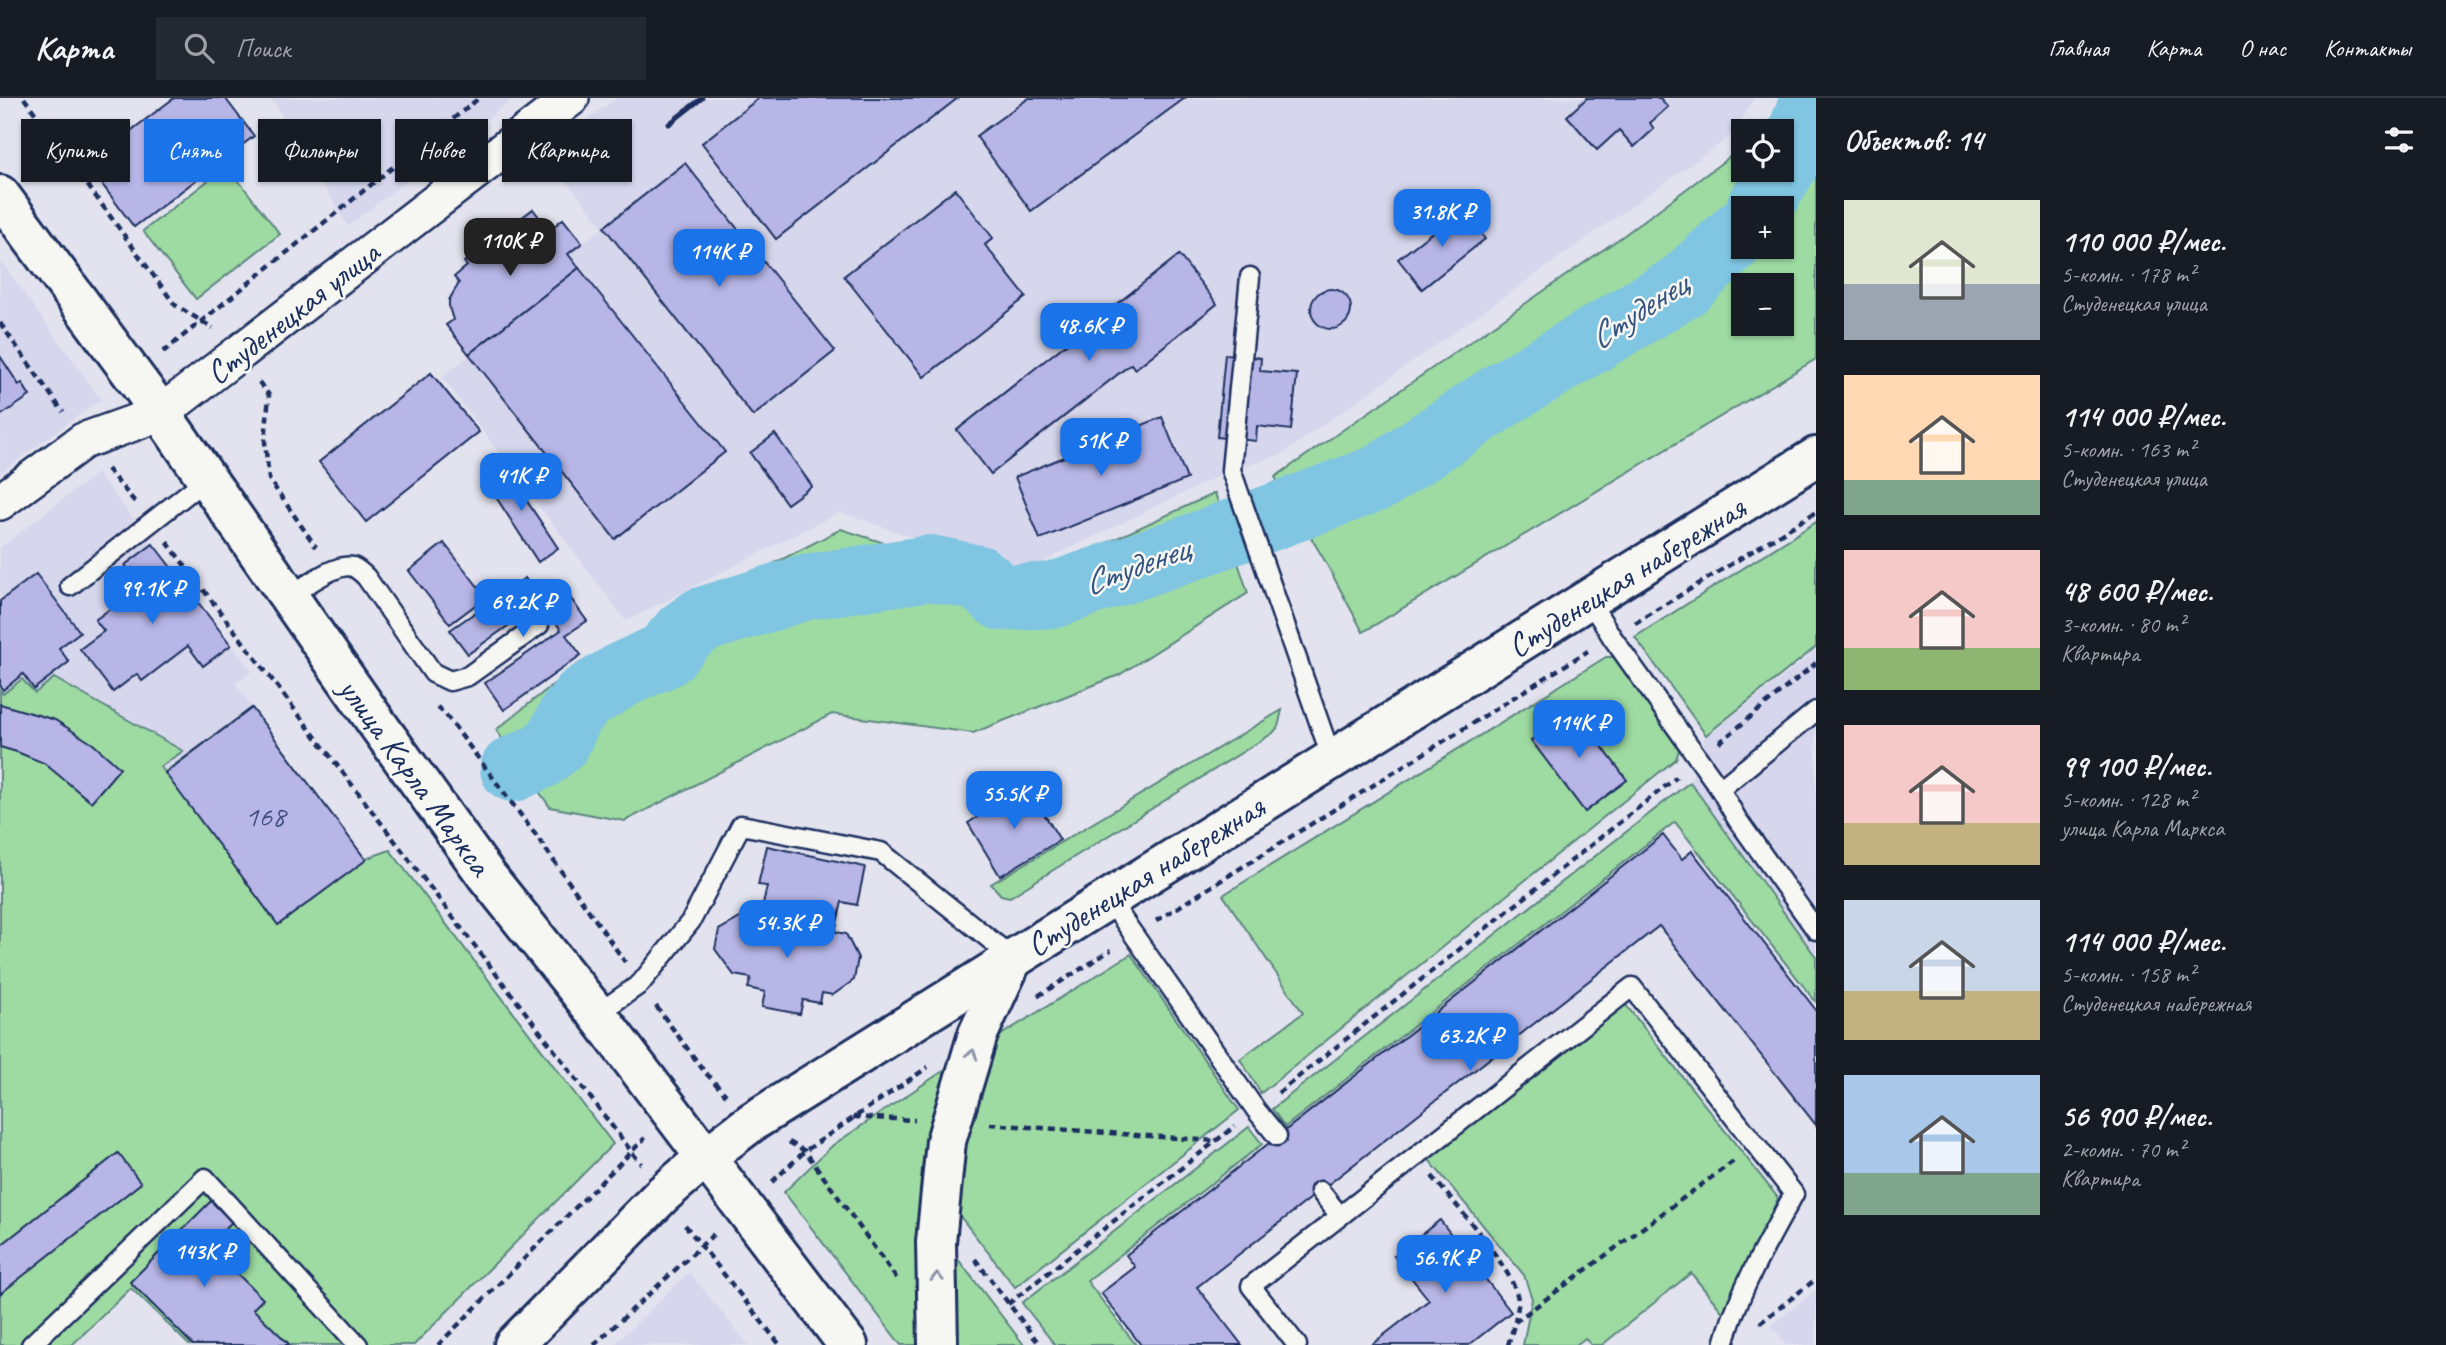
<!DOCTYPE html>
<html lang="ru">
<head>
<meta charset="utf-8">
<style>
	:root { --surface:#171b24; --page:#242831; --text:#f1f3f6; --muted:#9ea1a6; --line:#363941; --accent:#1a73e8 }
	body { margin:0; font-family:Caveat,sans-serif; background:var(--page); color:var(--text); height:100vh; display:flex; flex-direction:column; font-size:26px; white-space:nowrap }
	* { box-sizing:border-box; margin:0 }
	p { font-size:23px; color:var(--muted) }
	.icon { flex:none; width:38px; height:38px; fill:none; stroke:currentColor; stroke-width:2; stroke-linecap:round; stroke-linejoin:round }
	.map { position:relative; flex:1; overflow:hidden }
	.drawer { display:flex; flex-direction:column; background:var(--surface); width:630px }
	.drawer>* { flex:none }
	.banner { position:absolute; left:21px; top:21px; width:665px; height:63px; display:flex; gap:14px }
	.tools { position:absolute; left:1731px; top:21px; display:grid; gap:14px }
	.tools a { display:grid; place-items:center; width:63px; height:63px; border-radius:0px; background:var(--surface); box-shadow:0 2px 5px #0004; font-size:35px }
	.price { position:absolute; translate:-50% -60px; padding:0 16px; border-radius:14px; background:var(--accent); color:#fff; font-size:23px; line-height:46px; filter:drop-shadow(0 2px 4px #0008) }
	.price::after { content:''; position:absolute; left:50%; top:42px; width:21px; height:16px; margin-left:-10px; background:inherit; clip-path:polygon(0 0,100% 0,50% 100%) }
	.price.selected { background:#222; color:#fff }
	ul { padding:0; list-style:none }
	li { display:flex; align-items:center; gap:21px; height:175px; padding:0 28px }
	li span { display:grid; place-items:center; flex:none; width:196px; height:140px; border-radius:0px; color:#555 }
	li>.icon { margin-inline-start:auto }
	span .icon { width:84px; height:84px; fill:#fffc; stroke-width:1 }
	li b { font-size:30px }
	h2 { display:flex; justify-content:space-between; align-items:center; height:84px; padding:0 28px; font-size:30px }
	.tag { padding:0 24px; border-radius:0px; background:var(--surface); box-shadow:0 2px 5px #0004; font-size:24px; line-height:63px }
	.tag.selected { background:var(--accent); color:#fff }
	header { display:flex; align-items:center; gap:42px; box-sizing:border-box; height:98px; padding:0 35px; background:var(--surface); border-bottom:2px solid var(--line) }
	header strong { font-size:33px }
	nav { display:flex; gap:38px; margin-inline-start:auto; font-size:24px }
	.search { width:490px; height:63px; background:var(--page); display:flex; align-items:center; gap:18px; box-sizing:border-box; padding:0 24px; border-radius:0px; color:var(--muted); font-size:26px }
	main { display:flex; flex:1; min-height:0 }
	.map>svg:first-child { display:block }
	.built { fill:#d6d6ed }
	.green { fill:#9edba2; stroke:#5c8580; stroke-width:2; fill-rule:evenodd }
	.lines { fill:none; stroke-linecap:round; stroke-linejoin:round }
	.river { stroke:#80c5e1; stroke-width:66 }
	.building { fill:#b7b6e7; stroke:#1b2f5e; stroke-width:2 }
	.lane-casing { stroke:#1b2f5e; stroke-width:23 }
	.street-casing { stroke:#1b2f5e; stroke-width:40 }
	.secondary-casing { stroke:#1b2f5e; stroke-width:44 }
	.path { stroke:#1b2f5e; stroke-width:4.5; stroke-dasharray:7 5; stroke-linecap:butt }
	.lane { stroke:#f6f6f2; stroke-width:18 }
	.street { stroke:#f6f6f2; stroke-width:35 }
	.secondary { stroke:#f6f6f2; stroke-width:38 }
	.rail { stroke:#1b2f5e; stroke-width:5 }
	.oneway { stroke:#8892a8 }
	.labels { text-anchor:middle; stroke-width:5; stroke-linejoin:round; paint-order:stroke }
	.number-label { font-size:30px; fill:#425180 }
	.street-label { font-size:33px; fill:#1b2f5e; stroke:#f6f6f2 }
	.water-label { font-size:35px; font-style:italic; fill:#34547f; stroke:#f6f6f2 }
</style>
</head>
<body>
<header>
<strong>Карта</strong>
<div class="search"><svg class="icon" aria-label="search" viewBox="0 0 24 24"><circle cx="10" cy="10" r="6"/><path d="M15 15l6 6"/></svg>Поиск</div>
<nav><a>Главная</a><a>Карта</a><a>О нас</a><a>Контакты</a></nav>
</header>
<main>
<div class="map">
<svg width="1816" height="1247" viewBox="0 0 1816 1247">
	<rect width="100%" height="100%" fill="#e3e3ef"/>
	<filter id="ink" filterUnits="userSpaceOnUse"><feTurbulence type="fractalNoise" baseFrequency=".0143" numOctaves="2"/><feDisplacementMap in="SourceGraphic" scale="14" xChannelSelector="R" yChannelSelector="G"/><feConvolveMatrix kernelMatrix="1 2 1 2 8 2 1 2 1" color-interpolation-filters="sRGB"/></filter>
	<g filter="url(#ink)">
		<g class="built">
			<polygon points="271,0 514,0 348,128"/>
			<polygon points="616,0 1755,0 1732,37 1281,357 1231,372 1017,476 840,414 626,523 442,279 579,170 568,156 604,129 543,55"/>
			<polygon points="0,162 101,301 0,375"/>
			<polygon points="97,375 252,573 236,586 252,610 165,675 160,669 182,654 34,596 3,596 0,592 0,450"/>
			<polygon points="1816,553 1816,893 1680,717 1705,640"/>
			<polygon points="689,1174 748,1247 614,1247"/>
			<polygon points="1816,1192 1816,1247 1786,1247 1771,1227"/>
		</g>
		<g class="green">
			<path d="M1783,0H1816V261L1363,534L1325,463L1275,379L1623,138L1743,49V72H1782V33H1765ZM1743,110H1782V149H1743ZM1743,187H1782V226H1743Z"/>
			<polygon points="227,68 280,136 196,201 143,133"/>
			<polygon points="1215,395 1248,495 1119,577 973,635 832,616 625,723 550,709 496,632 580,565 841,431 1015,487"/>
			<polygon points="1816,424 1816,549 1706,637 1635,539"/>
			<polygon points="1606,559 1613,559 1620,565 1675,643 1679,652 1676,661 1261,995 1240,961 1303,915 1223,797"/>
			<polygon points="54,580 183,653 160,669 165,674 252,610 365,761 390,752 613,1046 414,1247 189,1247 131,1190 72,1247 0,1247 0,592 3,596 22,581 35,595"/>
			<polygon points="1282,612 1278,629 1273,635 1010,799 1001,797 991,786"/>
			<polygon points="1690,684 1816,859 1816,904 1675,724 1285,1029 1272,1011"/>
			<polygon points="1131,856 1239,1012 1015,1189 956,1113 968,1036 993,942"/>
			<polygon points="1622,902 1778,1100 1725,1217 1691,1175 1602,1247 1591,1247 1585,1240 1576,1247 1523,1247 1532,1201 1524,1177 1425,1057"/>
			<polygon points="949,969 924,1078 916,1171 923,1247 901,1247 784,1094 833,1047"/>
			<polygon points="1249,1029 1262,1046 1087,1183 1136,1247 1055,1247 1022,1205"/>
			<polygon points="954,1156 1024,1247 958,1247 953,1199"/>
		</g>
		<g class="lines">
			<g class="river">
				<path d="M1759,110C1781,76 1801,40 1813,0"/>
				<polyline points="513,671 541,658 557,645 571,616 584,600 624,576 665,557 684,535 702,522 806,489 930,470 978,480 1002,500 1054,497 1195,448 1378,380 1502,297 1683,188 1743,132"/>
			</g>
		</g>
		<g class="building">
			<polygon points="174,0 225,0 254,38 134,129 87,66"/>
			<polygon points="759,0 958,0 776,141 702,45"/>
			<polygon points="1029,0 1185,0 1031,113 976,38"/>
			<polygon points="1587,0 1660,0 1668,9 1650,25 1654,31 1634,49 1619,32 1597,52 1567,18"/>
			<polygon points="685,65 835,253 753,318 604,129"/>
			<polygon points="955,91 993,140 985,147 1026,199 924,279 844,178"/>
			<polygon points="533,111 549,132 563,121 582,145 568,156 579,170 469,256 446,227 453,222 449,209 449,202 459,185 454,179 467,168 464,164"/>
			<polygon points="1462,111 1485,141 1422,191 1398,161"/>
			<polygon points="1179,157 1217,206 1135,271 1131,266 991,376 957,332"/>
			<polygon points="579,170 725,354 615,441 469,256"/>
			<circle cx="1331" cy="211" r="20"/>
			<polygon points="1225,256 1261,260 1260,273 1297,276 1291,332 1257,328 1256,343 1217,339"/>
			<polygon points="0,258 19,287 22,285 30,298 0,318"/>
			<polygon points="431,275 479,334 366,424 319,364"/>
			<polygon points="1162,319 1187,381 1040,441 1015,379"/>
			<polygon points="775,336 812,388 787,406 750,355"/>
			<polygon points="503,367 558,450 538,464 483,379"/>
			<polygon points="444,445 486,499 450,526 409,473"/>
			<polygon points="153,446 231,547 203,568 188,548 142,583 137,576 113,594 80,551 104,533 95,522 141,488 125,467"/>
			<polygon points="36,476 80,534 59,550 69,564 34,591 23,576 3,592 0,587 0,503"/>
			<polygon points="525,480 540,501 561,487 587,523 566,537 581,557 504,612 485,585 561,532 542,504 468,556 450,532"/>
			<polygon points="0,606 55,622 93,646 120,670 91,704 44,665 17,654 0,649"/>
			<polygon points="252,610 366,762 278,827 165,675"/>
			<polygon points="1574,611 1627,682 1585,714 1531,642"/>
			<polygon points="1027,688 1060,742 1000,778 968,725"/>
			<polygon points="1663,737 1682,761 1692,753 1816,912 1816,1027 1659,828 1197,1189 1242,1247 1141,1247 1101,1195 1135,1169 1126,1157"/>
			<polygon points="767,748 865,769 857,807 842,804 835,834 760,819 767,788 758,787"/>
			<polygon points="747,816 846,836 858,860 854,882 833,897 822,895 820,905 803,902 800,916 762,909 765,894 748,890 751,880 734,877 715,851 719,832"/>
			<polygon points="118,1055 141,1085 0,1196 0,1148"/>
			<polygon points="211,1103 232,1124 208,1147 263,1201 253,1211 290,1247 193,1247 130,1184"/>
			<polygon points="1440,1122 1511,1214 1469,1247 1371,1247 1429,1202 1394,1158"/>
		</g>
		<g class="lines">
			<g class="lane-casing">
				<g id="lane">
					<polyline points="1250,179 1231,372 1332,661"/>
					<polyline points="70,488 205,382"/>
					<path d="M288,499C303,490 336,464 353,469C358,471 362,475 366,479L433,575L450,583L468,578L539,527"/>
					<polyline points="1589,502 1612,539 1720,691 1737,721 1816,832"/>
					<polyline points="1720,691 1816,613"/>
					<polyline points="1108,800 1256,1012 1277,1038"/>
					<polyline points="597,916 640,886 691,823 741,727 881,754 1013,860"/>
					<polyline points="1320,1093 1340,1118"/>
					<polyline points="31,1247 205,1080 358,1247"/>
					<path d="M1297,1247L1251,1188L1632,889L1794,1096C1769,1141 1736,1198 1724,1247"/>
				</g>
			</g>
			<g class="street-casing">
				<polyline id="street" points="0,404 83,343 161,315 571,0"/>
			</g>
			<g class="secondary-casing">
				<g id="secondary">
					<polyline points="0,97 161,315 376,624 486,777 597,916 848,1247"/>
					<polyline points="514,1247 663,1096 706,1059 752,1024 1816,359"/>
					<polyline points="938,1247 936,1144 946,1043 978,936 1013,860"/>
				</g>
			</g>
			<g class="path">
				<polyline points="24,0 175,207 213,230"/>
				<polyline points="0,225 63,314"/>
				<polyline points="163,254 479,0"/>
				<polyline points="259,284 269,297 265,344 269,381 316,449"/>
				<polyline points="107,371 135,404"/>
				<polyline points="167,444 641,1066"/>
				<polyline points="1635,525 1816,414"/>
				<polyline points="437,609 446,617 535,736 625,864"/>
				<polyline points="1719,645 1816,565"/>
				<polyline points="1156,823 1588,553"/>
				<polyline points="1038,898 1111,852"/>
				<polyline points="656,908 704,973 726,997"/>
				<polyline points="1278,995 1677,679"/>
				<polyline points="853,1019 915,1022"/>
				<polyline points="990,1026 1215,1043"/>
				<polyline points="789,1044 805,1053 897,1181"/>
				<path d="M1432,1078C1453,1104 1515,1172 1518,1202C1519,1209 1516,1217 1515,1223"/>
				<polyline points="772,1084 805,1053 928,969"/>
				<polyline points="685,1127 780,1247"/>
				<polyline points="975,1161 1040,1247"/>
				<polyline points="1008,1206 1235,1028"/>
				<polyline points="1760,1225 1816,1181"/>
				<polyline points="438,1247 645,1040"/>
				<polyline points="594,1247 716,1134"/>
				<polyline points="1508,1247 1515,1224 1735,1062"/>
			</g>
			<use href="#lane" class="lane"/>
			<use href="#street" class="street"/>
			<use href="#secondary" class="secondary"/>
			<polyline class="rail" points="669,26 702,0"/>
		</g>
		<defs><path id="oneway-chevron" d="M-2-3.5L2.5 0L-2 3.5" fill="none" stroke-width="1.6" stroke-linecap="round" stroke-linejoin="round" transform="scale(1.75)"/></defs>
		<g class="oneway">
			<use href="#oneway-chevron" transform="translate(972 956) rotate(-73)"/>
			<use href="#oneway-chevron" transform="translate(937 1179) rotate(-91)"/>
		</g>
	</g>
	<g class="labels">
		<g class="number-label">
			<text x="265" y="728">168</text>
		</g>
		<g class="street-label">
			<text transform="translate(292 214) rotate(-38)" y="12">Студенецкая улица</text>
			<text transform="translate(1626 478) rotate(-32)" y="12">Студенецкая набережная</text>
			<text transform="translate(416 678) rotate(54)" y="12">улица Карла Маркса</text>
			<text transform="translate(1145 777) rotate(-32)" y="12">Студенецкая набережная</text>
		</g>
		<g class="water-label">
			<text transform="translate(1638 212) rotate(-33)" y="12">Студенец</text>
			<text transform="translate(1136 467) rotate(-20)" y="12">Студенец</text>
		</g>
	</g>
</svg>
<div class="tools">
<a><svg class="icon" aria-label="locate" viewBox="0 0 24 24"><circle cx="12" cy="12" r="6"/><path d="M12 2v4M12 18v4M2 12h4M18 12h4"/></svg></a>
<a>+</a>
<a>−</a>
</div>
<b class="price" style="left:1442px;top:151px">31.8K ₽</b>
<b class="price selected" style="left:510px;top:180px">110K ₽</b>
<b class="price" style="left:719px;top:191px">114K ₽</b>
<b class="price" style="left:1089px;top:265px">48.6K ₽</b>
<b class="price" style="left:1101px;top:380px">51K ₽</b>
<b class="price" style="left:521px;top:415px">41K ₽</b>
<b class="price" style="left:152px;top:528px">99.1K ₽</b>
<b class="price" style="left:523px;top:541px">69.2K ₽</b>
<b class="price" style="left:1579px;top:662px">114K ₽</b>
<b class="price" style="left:1014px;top:733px">55.5K ₽</b>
<b class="price" style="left:787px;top:862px">54.3K ₽</b>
<b class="price" style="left:1470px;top:975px">63.2K ₽</b>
<b class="price" style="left:204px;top:1191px">143K ₽</b>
<b class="price" style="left:1445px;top:1197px">56.9K ₽</b>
<div class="banner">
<a class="tag">Купить</a>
<a class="tag selected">Снять</a>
<a class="tag">Фильтры</a>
<a class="tag">Новое</a>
<a class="tag">Квартира</a>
</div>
</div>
<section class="drawer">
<h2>Объектов: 14<svg class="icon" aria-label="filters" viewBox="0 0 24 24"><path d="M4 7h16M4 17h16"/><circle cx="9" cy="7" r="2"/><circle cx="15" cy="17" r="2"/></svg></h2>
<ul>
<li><span style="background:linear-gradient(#dfe7d0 60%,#9aa5b1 0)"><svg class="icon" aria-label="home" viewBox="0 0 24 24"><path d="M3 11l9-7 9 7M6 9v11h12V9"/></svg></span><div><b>110 000 ₽/мес.</b><p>5-комн. · 178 m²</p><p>Студенецкая улица</p></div></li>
<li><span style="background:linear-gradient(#ffd9b3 75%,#7fa58c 0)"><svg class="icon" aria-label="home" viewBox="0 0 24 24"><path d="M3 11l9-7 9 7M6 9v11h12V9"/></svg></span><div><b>114 000 ₽/мес.</b><p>5-комн. · 163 m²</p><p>Студенецкая улица</p></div></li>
<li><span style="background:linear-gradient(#f6c9c9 70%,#8fb573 0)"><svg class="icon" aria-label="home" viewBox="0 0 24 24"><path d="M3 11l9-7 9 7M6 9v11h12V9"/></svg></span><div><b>48 600 ₽/мес.</b><p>3-комн. · 80 m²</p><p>Квартира</p></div></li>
<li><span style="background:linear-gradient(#f6c9c9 70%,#c2b280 0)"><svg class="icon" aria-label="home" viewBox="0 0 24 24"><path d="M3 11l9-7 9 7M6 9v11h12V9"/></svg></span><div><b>99 100 ₽/мес.</b><p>5-комн. · 128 m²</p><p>улица Карла Маркса</p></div></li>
<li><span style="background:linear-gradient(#c9d6e8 65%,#c2b280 0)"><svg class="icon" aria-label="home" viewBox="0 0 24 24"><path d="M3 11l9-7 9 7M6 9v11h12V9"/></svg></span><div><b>114 000 ₽/мес.</b><p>5-комн. · 158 m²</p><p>Студенецкая набережная</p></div></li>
<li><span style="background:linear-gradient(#a9c7e8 70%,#7fa58c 0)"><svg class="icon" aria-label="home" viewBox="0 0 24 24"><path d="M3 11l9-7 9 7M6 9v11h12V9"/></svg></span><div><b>56 900 ₽/мес.</b><p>2-комн. · 70 m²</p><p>Квартира</p></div></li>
</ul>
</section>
</main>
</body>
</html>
